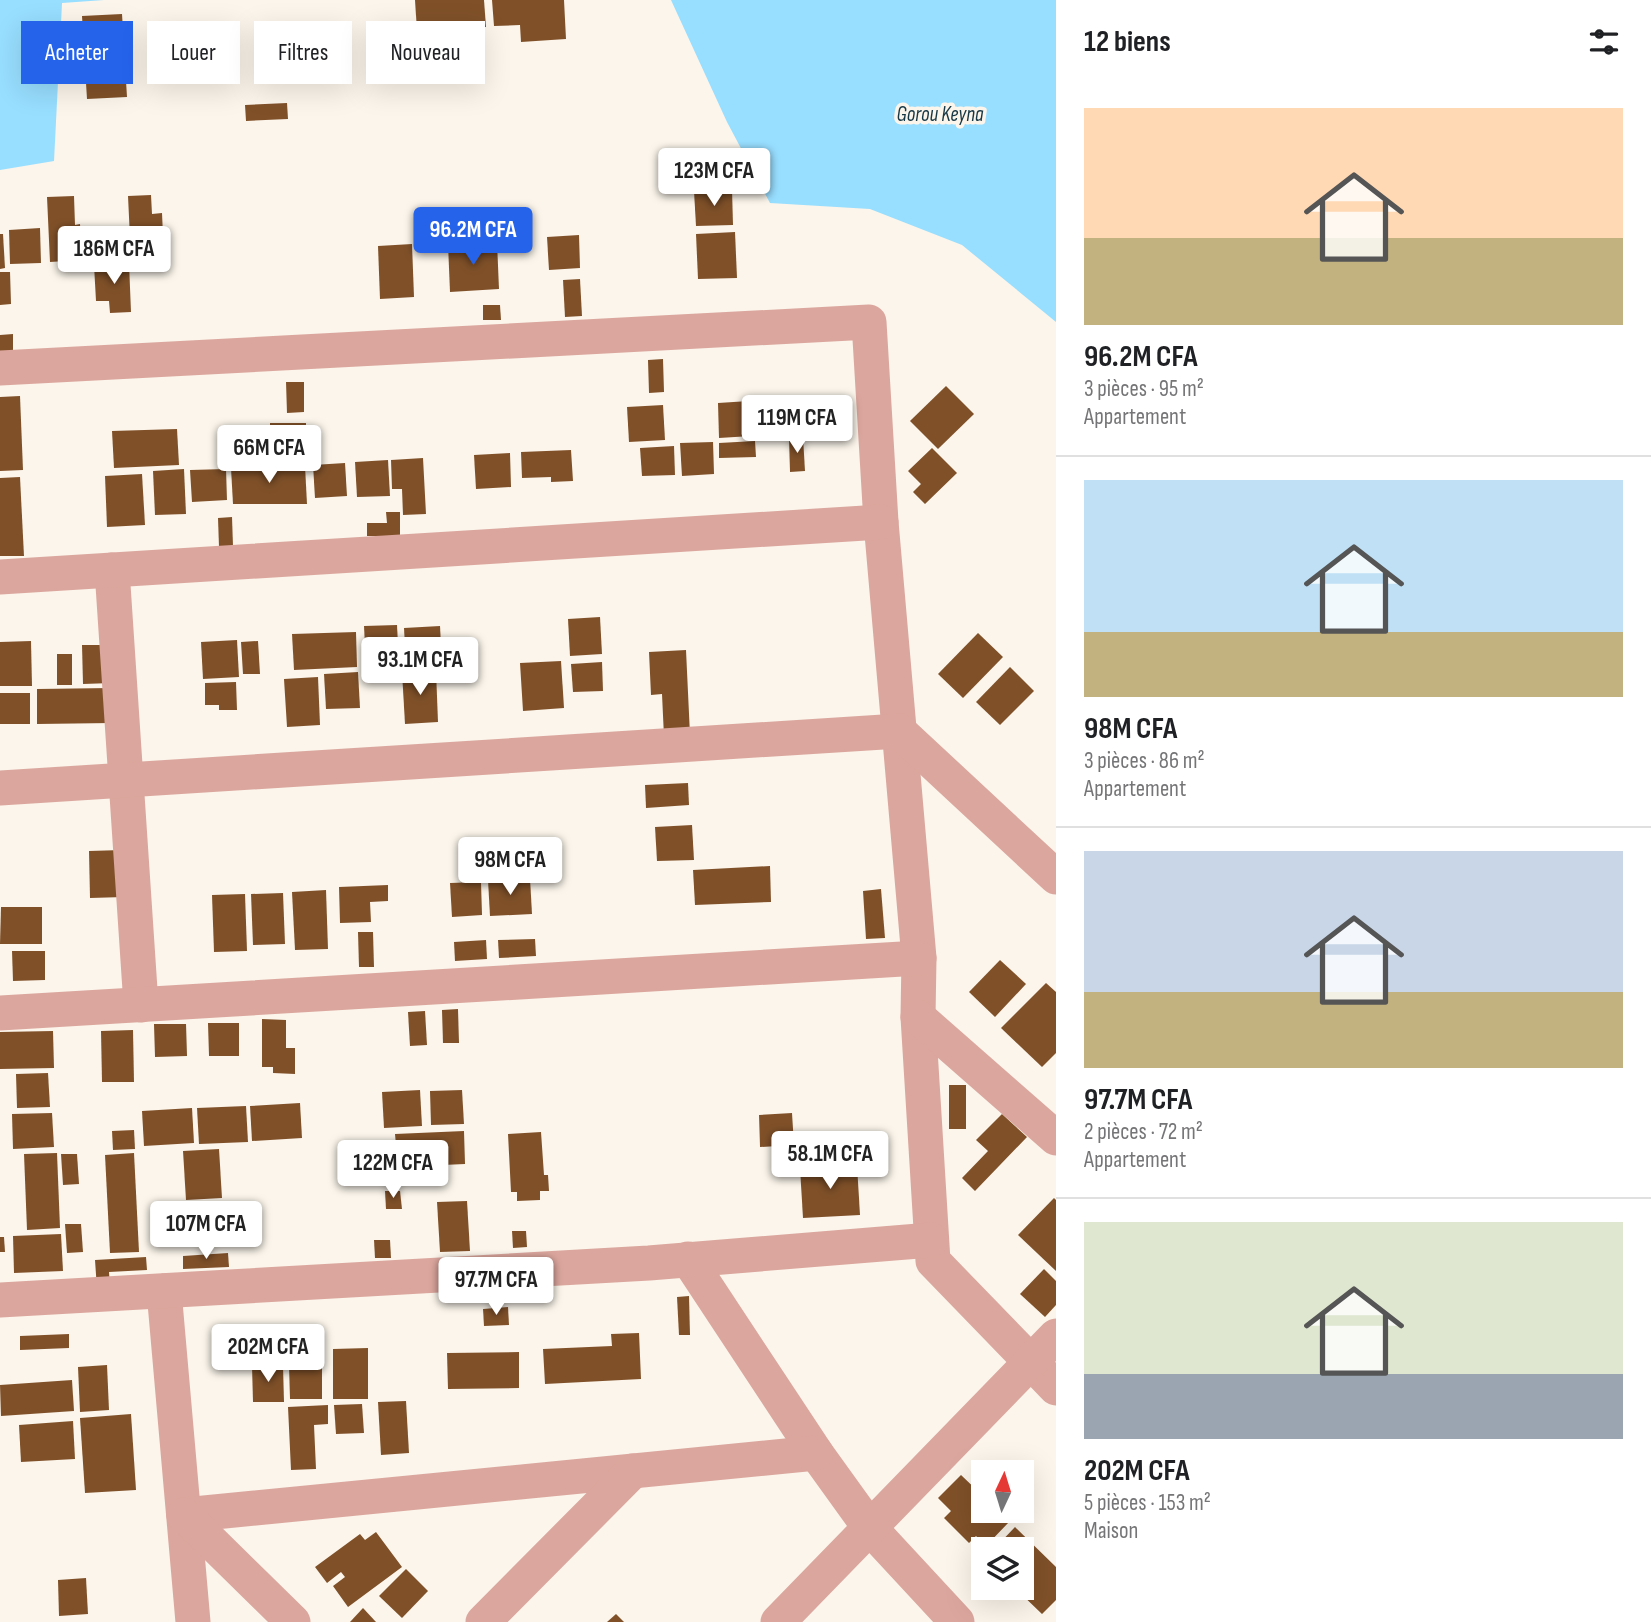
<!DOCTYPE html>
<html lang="fr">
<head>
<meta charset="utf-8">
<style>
	:root { --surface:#fff; --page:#f6f6f6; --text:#202124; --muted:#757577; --line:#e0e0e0; --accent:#2563eb }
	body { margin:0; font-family:"Sofia Sans Condensed",sans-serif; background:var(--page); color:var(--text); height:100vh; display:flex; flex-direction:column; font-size:26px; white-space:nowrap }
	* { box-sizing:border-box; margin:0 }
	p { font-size:23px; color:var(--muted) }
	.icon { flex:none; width:38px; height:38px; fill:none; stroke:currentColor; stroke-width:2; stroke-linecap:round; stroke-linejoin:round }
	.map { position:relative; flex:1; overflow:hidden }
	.panel { display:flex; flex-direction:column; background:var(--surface); width:595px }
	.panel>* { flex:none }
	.banner { position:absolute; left:21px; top:21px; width:665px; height:63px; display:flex; gap:14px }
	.needle { width:46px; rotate:4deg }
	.buttons { position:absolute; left:971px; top:1460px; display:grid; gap:14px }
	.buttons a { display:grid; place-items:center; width:63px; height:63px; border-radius:0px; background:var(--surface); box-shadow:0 7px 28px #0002; font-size:35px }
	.price { position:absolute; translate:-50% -60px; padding:0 16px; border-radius:7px; background:#fff; color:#222; font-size:23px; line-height:46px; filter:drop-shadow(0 2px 4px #0008) }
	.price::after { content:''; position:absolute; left:50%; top:42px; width:21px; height:16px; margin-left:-10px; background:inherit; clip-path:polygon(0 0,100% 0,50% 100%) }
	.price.current { background:var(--accent); color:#fff }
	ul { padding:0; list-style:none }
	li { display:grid; align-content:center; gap:14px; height:371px; padding:0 28px }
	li+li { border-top:2px solid var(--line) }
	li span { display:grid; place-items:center; height:217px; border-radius:0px; color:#555 }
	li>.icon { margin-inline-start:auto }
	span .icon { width:126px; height:126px; fill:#fffc; stroke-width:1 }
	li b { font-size:30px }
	h2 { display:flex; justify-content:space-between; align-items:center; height:84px; padding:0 28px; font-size:30px }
	.chip { padding:0 24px; border-radius:0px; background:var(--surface); box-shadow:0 7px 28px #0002; font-size:24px; line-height:63px }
	.chip.current { background:var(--accent); color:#fff }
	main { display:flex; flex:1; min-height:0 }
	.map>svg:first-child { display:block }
	.water { fill:#98deff }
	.building { fill:#805129 }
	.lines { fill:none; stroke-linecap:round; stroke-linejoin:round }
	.minor { stroke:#dba69d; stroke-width:35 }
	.labels { text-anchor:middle; stroke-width:7; stroke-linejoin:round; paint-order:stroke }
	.water-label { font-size:21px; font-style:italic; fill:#173745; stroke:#fbf5eb }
</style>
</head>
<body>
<main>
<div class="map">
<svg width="1056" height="1622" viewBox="0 0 1056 1622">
	<rect width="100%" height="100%" fill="#fbf5eb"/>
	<g class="water">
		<polygon points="0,0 104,0 62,3 54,161 0,170"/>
		<polygon points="671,0 1056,0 1056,322 962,245 870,209 770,203 727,122"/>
	</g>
	<g class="building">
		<polygon points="415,0 484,0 486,27 417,31"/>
		<polygon points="492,0 564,0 566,39 521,42 520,25 494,26"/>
		<polygon points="122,14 127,97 87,99 82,16"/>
		<polygon points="287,103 288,119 246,121 245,105"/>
		<polygon points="732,189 733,225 696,226 694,191"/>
		<polygon points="151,195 152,214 162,213 164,257 131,259 128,196"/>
		<polygon points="74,196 75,225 80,224 82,260 50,262 47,197"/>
		<polygon points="40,228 41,263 10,264 9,230"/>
		<polygon points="735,232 737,278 698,279 696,234"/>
		<polygon points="0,234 3,234 5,268 0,269"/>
		<polygon points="579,235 580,268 549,270 547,237"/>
		<polygon points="497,242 499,289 450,292 448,244"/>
		<polygon points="412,244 414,297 380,299 378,246"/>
		<polygon points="129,263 131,312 110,313 109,301 96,301 94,265"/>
		<polygon points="0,272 10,272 11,304 0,305"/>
		<polygon points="580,279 582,316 565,317 563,280"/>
		<polygon points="483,305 500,305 501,320 483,320"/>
		<polygon points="13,334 13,351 0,351 0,335"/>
		<polygon points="663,359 664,392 649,393 648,360"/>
		<polygon points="286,382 304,382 304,412 287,413"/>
		<polygon points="946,386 974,414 938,449 910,421"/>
		<polygon points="20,396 23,470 0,471 0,397"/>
		<polygon points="749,401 751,436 719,438 718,403"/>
		<polygon points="663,405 665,440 629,442 627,407"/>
		<rect x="270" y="423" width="36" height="38"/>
		<polygon points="177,429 179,465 114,468 112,431"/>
		<polygon points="803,437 805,471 790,472 789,438"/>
		<polygon points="755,441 756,457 719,458 719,443"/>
		<polygon points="713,442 714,474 682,476 680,443"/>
		<polygon points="674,446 675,475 642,476 640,448"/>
		<polygon points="932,448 957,473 925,504 913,492 921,484 908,471"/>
		<polygon points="571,450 573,481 551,482 551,477 522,478 521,452"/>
		<polygon points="510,453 511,487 476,489 474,455"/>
		<polygon points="423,458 426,514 403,515 402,489 392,489 391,460"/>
		<polygon points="388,460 390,496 357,497 355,462"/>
		<polygon points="345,463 347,496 315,498 313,465"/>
		<polygon points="305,466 307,504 233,504 231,468"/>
		<polygon points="184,469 186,514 155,515 153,471"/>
		<polygon points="226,469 227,500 192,502 190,470"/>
		<polygon points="142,474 145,525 107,527 105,476"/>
		<polygon points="20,477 24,556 0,556 0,478"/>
		<polygon points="386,512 400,512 400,536 367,536 367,523 387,523"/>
		<polygon points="232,517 233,546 219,547 218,518"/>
		<polygon points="600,617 602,654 570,656 568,619"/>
		<polygon points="397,625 399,664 366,666 364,626"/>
		<polygon points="440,626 442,664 406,666 404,628"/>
		<polygon points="356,632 357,667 294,670 292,634"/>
		<polygon points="978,633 1003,657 963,698 938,674"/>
		<polygon points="237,640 239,677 203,679 201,642"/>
		<polygon points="31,641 32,686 0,686 0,642"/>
		<polygon points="258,641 260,674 243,674 241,642"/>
		<polygon points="82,645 111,645 112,683 83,684"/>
		<polygon points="686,650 690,735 664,737 662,694 651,695 649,652"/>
		<rect x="57" y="654" width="15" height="31"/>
		<polygon points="561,661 564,708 523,711 520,663"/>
		<polygon points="602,662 603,691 573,692 571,664"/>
		<polygon points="1010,667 1034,691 1000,725 976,702"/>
		<polygon points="436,671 438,722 405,724 402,672"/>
		<polygon points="358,672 360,708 326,709 324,674"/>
		<polygon points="318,677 320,725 287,727 284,679"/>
		<polygon points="236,682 237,710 219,710 219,705 205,705 205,683"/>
		<polygon points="111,688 112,723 37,724 37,689"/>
		<rect x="0" y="693" width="30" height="31"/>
		<polygon points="688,783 689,805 646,808 645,785"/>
		<polygon points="692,825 694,860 657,861 655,827"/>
		<polygon points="122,850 124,897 90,898 89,851"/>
		<polygon points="552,859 553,876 531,877 530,860"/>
		<polygon points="770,866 771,902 695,905 693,870"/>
		<polygon points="530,878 532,914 490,916 488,880"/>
		<polygon points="481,882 482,915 452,917 450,883"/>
		<polygon points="388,885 388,901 370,902 371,922 340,923 339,887"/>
		<polygon points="881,889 885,938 866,939 863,891"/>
		<polygon points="326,890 328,949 295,950 292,892"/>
		<polygon points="283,893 285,944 253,945 251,894"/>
		<polygon points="245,894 247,951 214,952 212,895"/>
		<polygon points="1,907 42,907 42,944 0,944"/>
		<polygon points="358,932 373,932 374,967 359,967"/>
		<polygon points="535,939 536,956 499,958 498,940"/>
		<polygon points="486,940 487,959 455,961 454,942"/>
		<polygon points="12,951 45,951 45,980 13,981"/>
		<polygon points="1000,960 1026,984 995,1017 969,992"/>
		<polygon points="1046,983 1056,992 1056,1053 1042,1067 1001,1028"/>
		<polygon points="458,1009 459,1043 443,1043 442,1010"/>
		<polygon points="425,1011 427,1045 410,1046 408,1012"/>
		<polygon points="262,1019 286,1020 286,1048 295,1048 295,1074 273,1073 273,1067 262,1067"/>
		<polygon points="208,1023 239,1023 239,1056 209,1056"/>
		<polygon points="154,1024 186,1024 187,1056 155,1057"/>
		<polygon points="133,1030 134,1082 102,1082 101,1031"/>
		<polygon points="53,1031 54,1068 0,1069 0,1032"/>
		<polygon points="48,1073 50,1107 17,1108 16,1074"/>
		<rect x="949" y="1085" width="17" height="44"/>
		<polygon points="420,1090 422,1126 384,1128 382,1092"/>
		<polygon points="462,1090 464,1124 431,1125 430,1091"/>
		<polygon points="300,1103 302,1138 252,1141 250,1106"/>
		<polygon points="246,1106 248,1142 199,1144 197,1108"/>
		<polygon points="192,1108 194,1143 144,1146 142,1111"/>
		<polygon points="52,1113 54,1147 13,1149 12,1114"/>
		<polygon points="792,1113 794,1145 760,1147 759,1115"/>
		<polygon points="1002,1114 1027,1137 975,1191 962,1178 988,1151 976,1140"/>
		<polygon points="134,1130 135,1149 113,1150 112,1131"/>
		<polygon points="464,1131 465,1164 398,1167 395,1134"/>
		<polygon points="541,1132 544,1175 548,1175 549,1191 540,1191 540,1200 517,1201 517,1192 511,1192 508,1134"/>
		<polygon points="219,1149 222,1198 186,1200 183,1151"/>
		<polygon points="57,1153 60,1228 27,1230 24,1154"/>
		<polygon points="134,1153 139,1252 110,1253 105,1155"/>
		<polygon points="61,1154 77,1154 79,1184 63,1185"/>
		<polygon points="857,1165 860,1215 803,1218 800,1168"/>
		<polygon points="385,1191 400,1191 402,1209 386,1209"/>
		<polygon points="1054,1198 1056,1200 1056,1271 1018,1235"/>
		<polygon points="467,1201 470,1251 440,1252 437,1202"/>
		<polygon points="243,1217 244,1233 226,1234 225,1218"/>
		<polygon points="65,1224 81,1224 83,1252 67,1253"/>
		<polygon points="512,1231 526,1231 527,1247 513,1248"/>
		<polygon points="61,1234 63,1271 14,1273 13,1236"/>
		<polygon points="0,1237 4,1237 5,1252 0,1252"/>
		<polygon points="374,1240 390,1240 391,1258 375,1258"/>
		<polygon points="228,1253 229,1267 183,1269 183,1256"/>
		<polygon points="146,1257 147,1270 109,1272 110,1288 97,1289 95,1260"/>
		<polygon points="1044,1269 1056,1281 1056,1305 1045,1317 1020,1294"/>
		<polygon points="689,1296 690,1335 679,1335 677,1297"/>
		<polygon points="508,1307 509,1325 484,1326 483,1309"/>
		<polygon points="639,1333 641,1379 545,1384 543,1349 612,1346 611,1334"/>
		<polygon points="69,1334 69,1348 20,1350 20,1336"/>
		<polygon points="368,1348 368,1399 333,1399 333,1349"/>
		<polygon points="519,1352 519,1388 448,1389 447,1353"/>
		<polygon points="322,1364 322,1399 290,1399 289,1365"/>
		<polygon points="107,1365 109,1410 80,1412 78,1367"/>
		<polygon points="252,1366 283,1366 284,1402 253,1402"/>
		<polygon points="72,1380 74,1411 1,1416 0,1385"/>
		<polygon points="406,1401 409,1453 381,1455 378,1402"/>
		<polygon points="362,1404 364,1433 336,1434 334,1405"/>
		<polygon points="328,1405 328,1424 314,1425 316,1469 291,1470 288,1407"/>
		<polygon points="131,1414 136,1490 85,1493 80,1418"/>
		<polygon points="73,1421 75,1459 21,1462 19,1425"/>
		<polygon points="961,1475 984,1497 984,1510 997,1510 1009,1522 986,1546 976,1536 969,1543 944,1518 951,1511 938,1498"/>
		<polygon points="1015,1527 1056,1567 1056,1600 1042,1614 1014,1587 1022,1587 1022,1549 994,1549"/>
		<polygon points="376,1532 402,1567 348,1607 333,1586 345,1577 341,1572 327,1583 315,1567 360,1534 365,1540"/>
		<polygon points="406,1569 428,1591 402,1618 379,1596"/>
		<polygon points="86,1578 88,1614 59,1616 58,1580"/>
		<polygon points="363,1608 376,1622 350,1622"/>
		<polygon points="616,1614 624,1622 607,1622"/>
	</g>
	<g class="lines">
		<g class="minor">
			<polyline points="0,368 869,322 881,522 919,958 918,1017 933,1261 1056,1388"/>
			<polyline points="112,570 141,1005"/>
			<polyline points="0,577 881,522"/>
			<polyline points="0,788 899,731 1056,877"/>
			<polyline points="0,1013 919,958"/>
			<polyline points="918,1017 1056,1138"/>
			<polyline points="688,1259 816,1453 870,1528 957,1622"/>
			<polyline points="164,1291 193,1622"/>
			<polyline points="0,1300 649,1263 931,1240"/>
			<polyline points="184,1515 816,1453"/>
			<polyline points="184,1515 293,1622"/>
			<polyline points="483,1622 633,1471"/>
			<polyline points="778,1622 1056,1336"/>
		</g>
	</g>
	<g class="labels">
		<g class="water-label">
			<text x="940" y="121">Gorou Keyna</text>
		</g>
	</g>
</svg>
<div class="buttons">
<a><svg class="needle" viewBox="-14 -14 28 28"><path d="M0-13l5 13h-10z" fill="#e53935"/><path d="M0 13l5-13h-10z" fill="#757577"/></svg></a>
<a><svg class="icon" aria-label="layers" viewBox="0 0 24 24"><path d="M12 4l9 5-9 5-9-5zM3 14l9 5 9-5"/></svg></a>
</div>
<b class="price" style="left:714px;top:208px">123M CFA</b>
<b class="price current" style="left:473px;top:267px">96.2M CFA</b>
<b class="price" style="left:114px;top:286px">186M CFA</b>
<b class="price" style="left:797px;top:455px">119M CFA</b>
<b class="price" style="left:269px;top:485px">66M CFA</b>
<b class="price" style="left:420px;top:697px">93.1M CFA</b>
<b class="price" style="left:510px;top:897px">98M CFA</b>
<b class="price" style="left:830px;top:1191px">58.1M CFA</b>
<b class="price" style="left:393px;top:1200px">122M CFA</b>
<b class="price" style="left:206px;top:1261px">107M CFA</b>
<b class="price" style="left:496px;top:1317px">97.7M CFA</b>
<b class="price" style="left:268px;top:1384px">202M CFA</b>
<div class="banner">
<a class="chip current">Acheter</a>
<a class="chip">Louer</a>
<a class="chip">Filtres</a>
<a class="chip">Nouveau</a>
</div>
</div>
<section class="panel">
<h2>12 biens<svg class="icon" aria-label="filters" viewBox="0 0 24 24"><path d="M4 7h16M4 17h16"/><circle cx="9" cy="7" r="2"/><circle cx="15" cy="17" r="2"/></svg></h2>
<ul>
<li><span style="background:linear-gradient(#ffd9b3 60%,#c2b280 0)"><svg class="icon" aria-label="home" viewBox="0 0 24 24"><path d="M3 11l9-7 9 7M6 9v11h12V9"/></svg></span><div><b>96.2M CFA</b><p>3 pièces · 95 m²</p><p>Appartement</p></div></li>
<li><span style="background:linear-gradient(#bfe0f5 70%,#c2b280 0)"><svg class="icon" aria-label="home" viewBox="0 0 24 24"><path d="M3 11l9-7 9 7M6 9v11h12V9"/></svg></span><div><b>98M CFA</b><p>3 pièces · 86 m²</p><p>Appartement</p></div></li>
<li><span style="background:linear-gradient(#c9d6e8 65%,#c2b280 0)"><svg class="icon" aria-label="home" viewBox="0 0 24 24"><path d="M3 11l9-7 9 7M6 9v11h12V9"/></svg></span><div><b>97.7M CFA</b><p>2 pièces · 72 m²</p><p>Appartement</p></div></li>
<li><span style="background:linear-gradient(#dfe7d0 70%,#9aa5b1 0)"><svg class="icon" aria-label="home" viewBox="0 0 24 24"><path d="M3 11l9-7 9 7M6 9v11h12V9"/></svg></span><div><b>202M CFA</b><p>5 pièces · 153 m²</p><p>Maison</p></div></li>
</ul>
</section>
</main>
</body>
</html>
